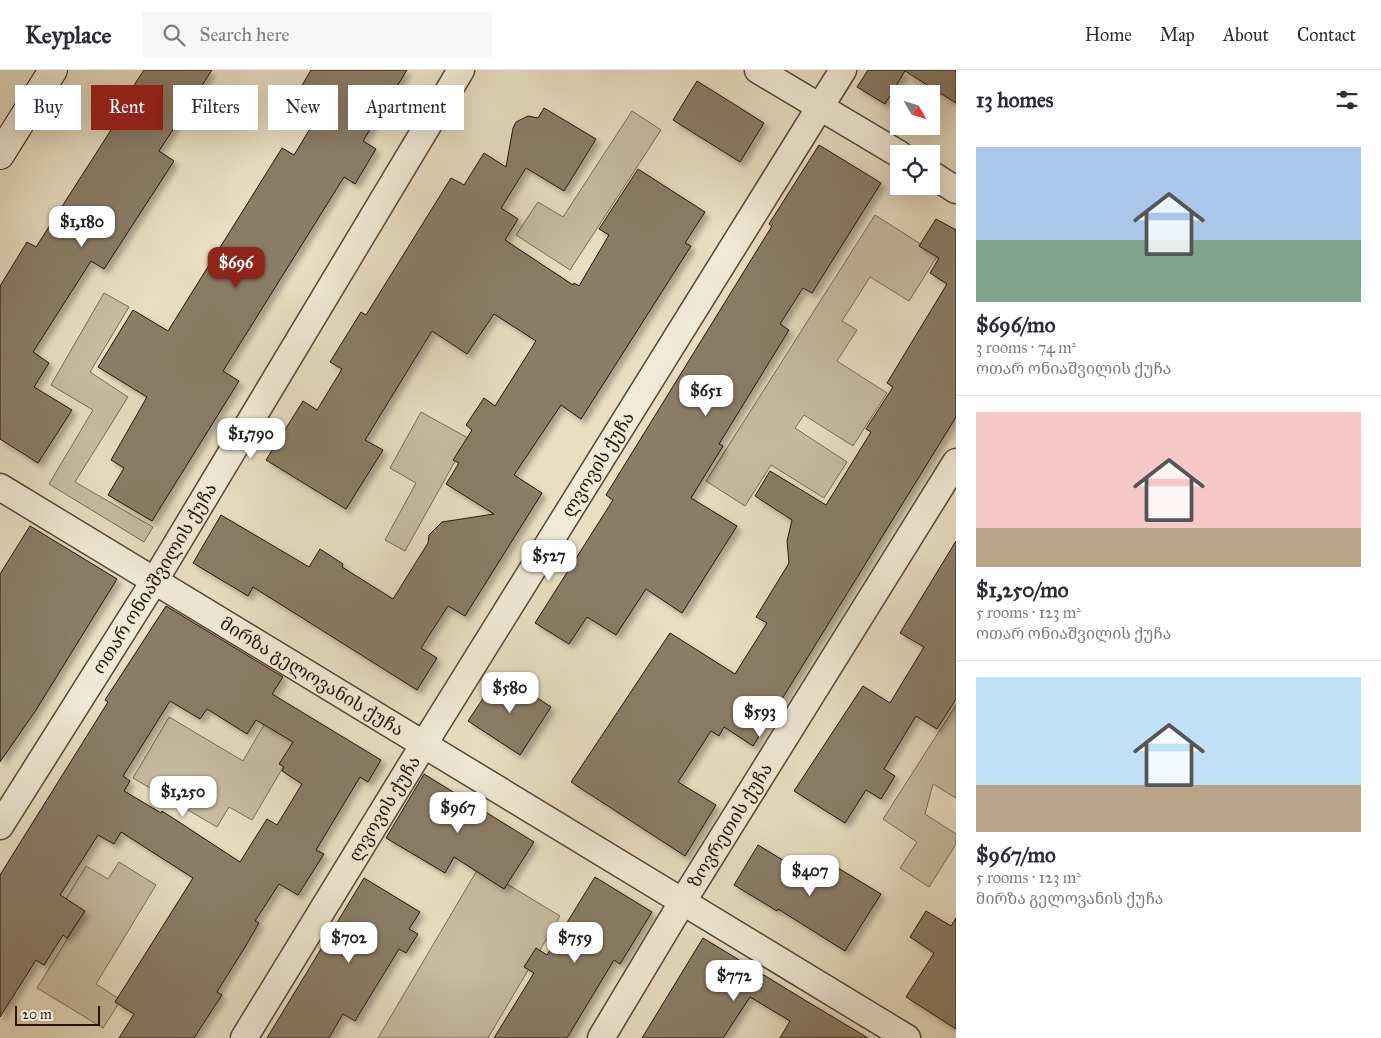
<!DOCTYPE html>
<html lang="en">
<head>
<meta charset="utf-8">
<style>
	:root { --surface:#fff; --page:#f7f7f7; --text:#2b2b33; --muted:#7c7c81; --line:#e1e1e2; --accent:#8f2418 }
	body { margin:0; font-family:"IM FELL Great Primer","Noto Serif Georgian",serif; background:var(--page); color:var(--text); height:100vh; display:flex; flex-direction:column; font-size:19px; white-space:nowrap }
	* { box-sizing:border-box; margin:0 }
	p { font-size:16px; color:var(--muted) }
	.icon { flex:none; width:28px; height:28px; fill:none; stroke:currentColor; stroke-width:2; stroke-linecap:round; stroke-linejoin:round }
	.map { position:relative; flex:1; overflow:hidden }
	.side { display:flex; flex-direction:column; background:var(--surface); width:425px }
	.side>* { flex:none }
	.guide { position:absolute; left:15px; top:15px; width:475px; height:45px; display:flex; gap:10px }
	.needle { width:32px; rotate:129deg }
	.buttons { position:absolute; left:890px; top:15px; display:grid; gap:10px }
	.buttons a { display:grid; place-items:center; width:50px; height:50px; border-radius:0px; background:var(--surface); box-shadow:0 5px 20px #0002; font-size:25px }
	.scale { position:absolute; left:15px; bottom:12px; width:85px; box-sizing:border-box; padding-left:5px; border:2px solid #251407; border-top:0; font-size:14px; line-height:18px; white-space:nowrap; color:#251407; -webkit-text-stroke:4px #f1ead7; paint-order:stroke }
	.price { position:absolute; translate:-50% -42px; padding:0 11px; border-radius:10px; background:#fff; color:#222; font-size:16px; line-height:32px; filter:drop-shadow(0 1px 2px #0008) }
	.price::after { content:''; position:absolute; left:50%; top:30px; width:15px; height:11px; margin-left:-8px; background:inherit; clip-path:polygon(0 0,100% 0,50% 100%) }
	.price.current { background:var(--accent); color:#fff }
	ul { padding:0; list-style:none }
	li { display:grid; align-content:center; gap:10px; height:265px; padding:0 20px }
	li+li { border-top:1px solid var(--line) }
	li span { display:grid; place-items:center; height:155px; border-radius:0px; color:#555 }
	li>.icon { margin-inline-start:auto }
	span .icon { width:90px; height:90px; fill:#fffc; stroke-width:1 }
	li b { font-size:21px }
	h2 { display:flex; justify-content:space-between; align-items:center; height:60px; padding:0 20px; font-size:21px }
	.chip { padding:0 18px; border-radius:0px; background:var(--surface); box-shadow:0 5px 20px #0002; font-size:18px; line-height:45px }
	.chip.current { background:var(--accent); color:#fff }
	header { display:flex; align-items:center; gap:30px; box-sizing:border-box; height:70px; padding:0 25px; background:var(--surface); border-bottom:1px solid var(--line) }
	header strong { font-size:24px }
	nav { display:flex; gap:28px; margin-inline-start:auto; font-size:18px }
	.search { width:350px; height:45px; background:var(--page); display:flex; align-items:center; gap:12px; box-sizing:border-box; padding:0 18px; border-radius:0px; color:var(--muted); font-size:19px }
	main { display:flex; flex:1; min-height:0 }
	.map>svg:first-child { display:block }
	.green { fill:#c8bca2; stroke:#766854 }
	.building { fill:#8b7d68; stroke:#251407; fill-rule:evenodd; filter:url(#shadow) }
	.lines { fill:none; stroke-linecap:round; stroke-linejoin:round }
	.minor-casing { stroke:#564636; stroke-width:29 }
	.secondary-casing { stroke:#251407; stroke-width:30 }
	.minor { stroke:#f1ead7; stroke-width:26 }
	.secondary { stroke:#f1ead7; stroke-width:28 }
	.labels { text-anchor:middle; stroke-width:4; stroke-linejoin:round; paint-order:stroke }
	.street-label { font-size:18px; fill:#251407; stroke:#f1ead7 }
</style>
</head>
<body>
<header>
<strong>Keyplace</strong>
<div class="search"><svg class="icon" aria-label="search" viewBox="0 0 24 24"><circle cx="10" cy="10" r="6"/><path d="M15 15l6 6"/></svg>Search here</div>
<nav><a>Home</a><a>Map</a><a>About</a><a>Contact</a></nav>
</header>
<main>
<div class="map">
<svg width="956" height="968" viewBox="0 0 956 968">
	<defs>
		<filter id="shadow"><feDropShadow dx="4.5" dy="4.5" stdDeviation="2.5" flood-color="#0004"/></filter>
	</defs>
	<rect width="100%" height="100%" fill="#e9dec2"/>
	<filter id="stains"><feTurbulence type="fractalNoise" baseFrequency=".004" numOctaves="4"/><feColorMatrix values="0 0 0 0 .2 0 0 0 0 .09 0 0 0 0 .02 0 0 0 .5 -.17"/></filter>
	<radialGradient id="worn" r=".72"><stop offset=".6" stop-color="#630" stop-opacity="0"/><stop offset="1" stop-color="#630" stop-opacity=".3"/></radialGradient>
	<g class="green">
		<polygon points="632,41 661,60 570,200 516,165 538,132 563,147"/>
		<polygon points="875,145 938,185 909,231 870,207 842,251 857,260 837,291 887,323 853,376 804,345 795,358 847,392 824,428 771,395 745,436 706,411"/>
		<polygon points="104,223 129,237 90,302 128,327 75,412 153,457 144,472 49,414 93,340 51,315"/>
		<polygon points="421,342 468,368 405,481 385,470 416,413 390,398"/>
		<polygon points="956,635 956,728 933,714 925,744 956,764 956,774 929,817 900,798 917,772 883,749"/>
		<polygon points="169,647 243,691 268,648 301,667 252,750 229,737 217,757 133,708"/>
		<polygon points="119,792 156,815 96,914 121,930 103,958 37,918 80,848 61,837 86,796 108,809"/>
		<polygon points="479,797 560,846 488,968 378,968"/>
	</g>
	<g class="building">
		<polygon points="144,0 212,0 159,81 174,91 104,199 91,191 33,282 49,293 34,317 72,340 38,393 0,369 0,216 27,172 36,177 127,35 123,32"/>
		<polygon points="311,0 407,0 363,71 376,79 355,114 344,107 223,301 239,311 152,451 108,425 124,398 111,390 147,327 98,297 133,240 168,261 282,78 294,85 319,44 294,29"/>
		<polygon points="868,0 956,0 956,33 905,1 885,34 857,17"/>
		<polygon points="697,11 764,53 740,92 673,50"/>
		<polygon points="544,38 596,69 564,121 526,98 501,138 518,149 505,170 573,215 574,213 579,216 609,165 599,159 638,99 705,142 685,173 691,176 581,349 561,335 514,405 542,423 465,546 448,536 421,578 437,588 417,620 253,517 248,526 193,493 221,445 309,497 320,479 343,494 342,497 393,529 428,473 429,465 442,452 494,444 446,414 459,393 453,390 472,360 466,355 484,328 495,336 536,271 494,244 467,284 432,261 365,370 383,380 346,439 266,390 303,331 317,340 342,299 330,292 361,242 366,245 451,108 464,115 484,83 506,97 513,58 516,52 528,46 538,48"/>
		<polygon points="819,75 881,113 812,223 803,218 780,254 789,260 719,374 723,376 691,428 737,456 682,543 646,519 616,565 587,547 569,574 535,553 613,430 606,425 772,156 769,154"/>
		<polygon points="936,149 956,160 956,347 753,676 724,657 719,666 711,661 678,712 716,735 685,786 571,712 670,563 735,604 767,553 756,547 789,493 787,471 792,450 755,426 770,401 826,435 871,362 866,359 893,317 887,313 947,214 930,203 939,188 919,176"/>
		<polygon points="30,456 117,509 36,640 0,692 0,504"/>
		<polygon points="956,471 956,629 937,659 916,646 884,699 895,706 881,729 866,720 845,753 794,721 863,616 890,633 924,577 900,563"/>
		<path d="M166,536L283,607L272,624L381,690L368,712L360,707L316,780L324,784L298,825L279,814L255,851L259,853L245,877L217,922L222,925L194,968H119L134,944L115,932L193,808L121,762L114,774L98,765L60,825L85,841L67,868L63,865L44,895L36,890L0,947V805L108,632L105,630ZM170,631L200,649L207,639L247,664L256,650L293,672L279,694L284,697L282,701L302,714L277,755L267,749L240,792L162,741L161,743L124,721L130,711L123,706Z"/>
		<polygon points="500,603 551,637 520,685 468,651"/>
		<polygon points="424,704 534,772 504,819 454,787 445,803 386,768"/>
		<polygon points="758,775 827,817 838,798 881,824 845,881 778,839 777,841 734,815"/>
		<polygon points="595,807 652,842 620,894 614,890 567,968 494,968 534,903 524,897 536,878 547,885"/>
		<polygon points="364,808 420,842 409,859 418,864 406,883 399,879 355,951 343,944 329,968 267,968"/>
		<polygon points="926,841 951,856 956,848 956,959 906,927 934,883 910,867"/>
		<polygon points="703,868 803,929 868,968 780,968 790,951 750,927 723,968 642,968"/>
	</g>
	<g class="lines">
		<g class="minor-casing">
			<g id="minor">
				<polyline points="758,0 899,84"/>
				<polyline points="931,104 956,120"/>
				<path id="s1" d="M0,417L907,968"/>
				<path id="s2" d="M0,756L155,510L461,0"/>
				<path id="s3" d="M244,968L424,674L843,0"/>
				<path id="s4" d="M601,968L683,831L956,392"/>
			</g>
		</g>
		<g class="secondary-casing">
			<polyline id="secondary" points="0,85 53,0"/>
		</g>
		<use href="#minor" class="minor"/>
		<use href="#secondary" class="secondary"/>
	</g>
	<g class="labels">
		<g class="street-label">
			<text dy="6" stroke="none"><textPath href="#s3" startOffset="674">ლვოვის ქუჩა</textPath></text>
			<text dy="6" stroke="none"><textPath href="#s2" startOffset="292">ოთარ ონიაშვილის ქუჩა</textPath></text>
			<text dy="6" stroke="none"><textPath href="#s1" startOffset="365">მირზა გელოვანის ქუჩა</textPath></text>
			<text dy="6" stroke="none"><textPath href="#s3" startOffset="269">ლვოვის ქუჩა</textPath></text>
			<text dy="6" stroke="none"><textPath href="#s4" startOffset="249">ზოვრეთის ქუჩა</textPath></text>
		</g>
	</g>
	<rect width="100%" height="100%" filter="url(#stains)"/>
	<rect width="100%" height="100%" fill="url(#worn)"/>
</svg>
<div class="buttons">
<a><svg class="needle" viewBox="-14 -14 28 28"><path d="M0-13l5 13h-10z" fill="#e53935"/><path d="M0 13l5-13h-10z" fill="#7c7c81"/></svg></a>
<a><svg class="icon" aria-label="locate" viewBox="0 0 24 24"><circle cx="12" cy="12" r="6"/><path d="M12 2v4M12 18v4M2 12h4M18 12h4"/></svg></a>
</div>
<div class="scale">20 m</div>
<b class="price" style="left:82px;top:178px">$1,180</b>
<b class="price current" style="left:236px;top:219px">$696</b>
<b class="price" style="left:706px;top:347px">$651</b>
<b class="price" style="left:251px;top:390px">$1,790</b>
<b class="price" style="left:549px;top:512px">$527</b>
<b class="price" style="left:510px;top:644px">$580</b>
<b class="price" style="left:760px;top:668px">$593</b>
<b class="price" style="left:183px;top:748px">$1,250</b>
<b class="price" style="left:458px;top:764px">$967</b>
<b class="price" style="left:810px;top:827px">$407</b>
<b class="price" style="left:349px;top:894px">$702</b>
<b class="price" style="left:575px;top:894px">$759</b>
<b class="price" style="left:734px;top:932px">$772</b>
<div class="guide">
<a class="chip">Buy</a>
<a class="chip current">Rent</a>
<a class="chip">Filters</a>
<a class="chip">New</a>
<a class="chip">Apartment</a>
</div>
</div>
<section class="side">
<h2>13 homes<svg class="icon" aria-label="filters" viewBox="0 0 24 24"><path d="M4 7h16M4 17h16"/><circle cx="9" cy="7" r="2"/><circle cx="15" cy="17" r="2"/></svg></h2>
<ul>
<li><span style="background:linear-gradient(#a9c7e8 60%,#7fa58c 0)"><svg class="icon" aria-label="home" viewBox="0 0 24 24"><path d="M3 11l9-7 9 7M6 9v11h12V9"/></svg></span><div><b>$696/mo</b><p>3 rooms · 74 m²</p><p>ოთარ ონიაშვილის ქუჩა</p></div></li>
<li><span style="background:linear-gradient(#f6c9c9 75%,#b9a48a 0)"><svg class="icon" aria-label="home" viewBox="0 0 24 24"><path d="M3 11l9-7 9 7M6 9v11h12V9"/></svg></span><div><b>$1,250/mo</b><p>5 rooms · 123 m²</p><p>ოთარ ონიაშვილის ქუჩა</p></div></li>
<li><span style="background:linear-gradient(#bfe0f5 70%,#b9a48a 0)"><svg class="icon" aria-label="home" viewBox="0 0 24 24"><path d="M3 11l9-7 9 7M6 9v11h12V9"/></svg></span><div><b>$967/mo</b><p>5 rooms · 123 m²</p><p>მირზა გელოვანის ქუჩა</p></div></li>
</ul>
</section>
</main>
</body>
</html>
